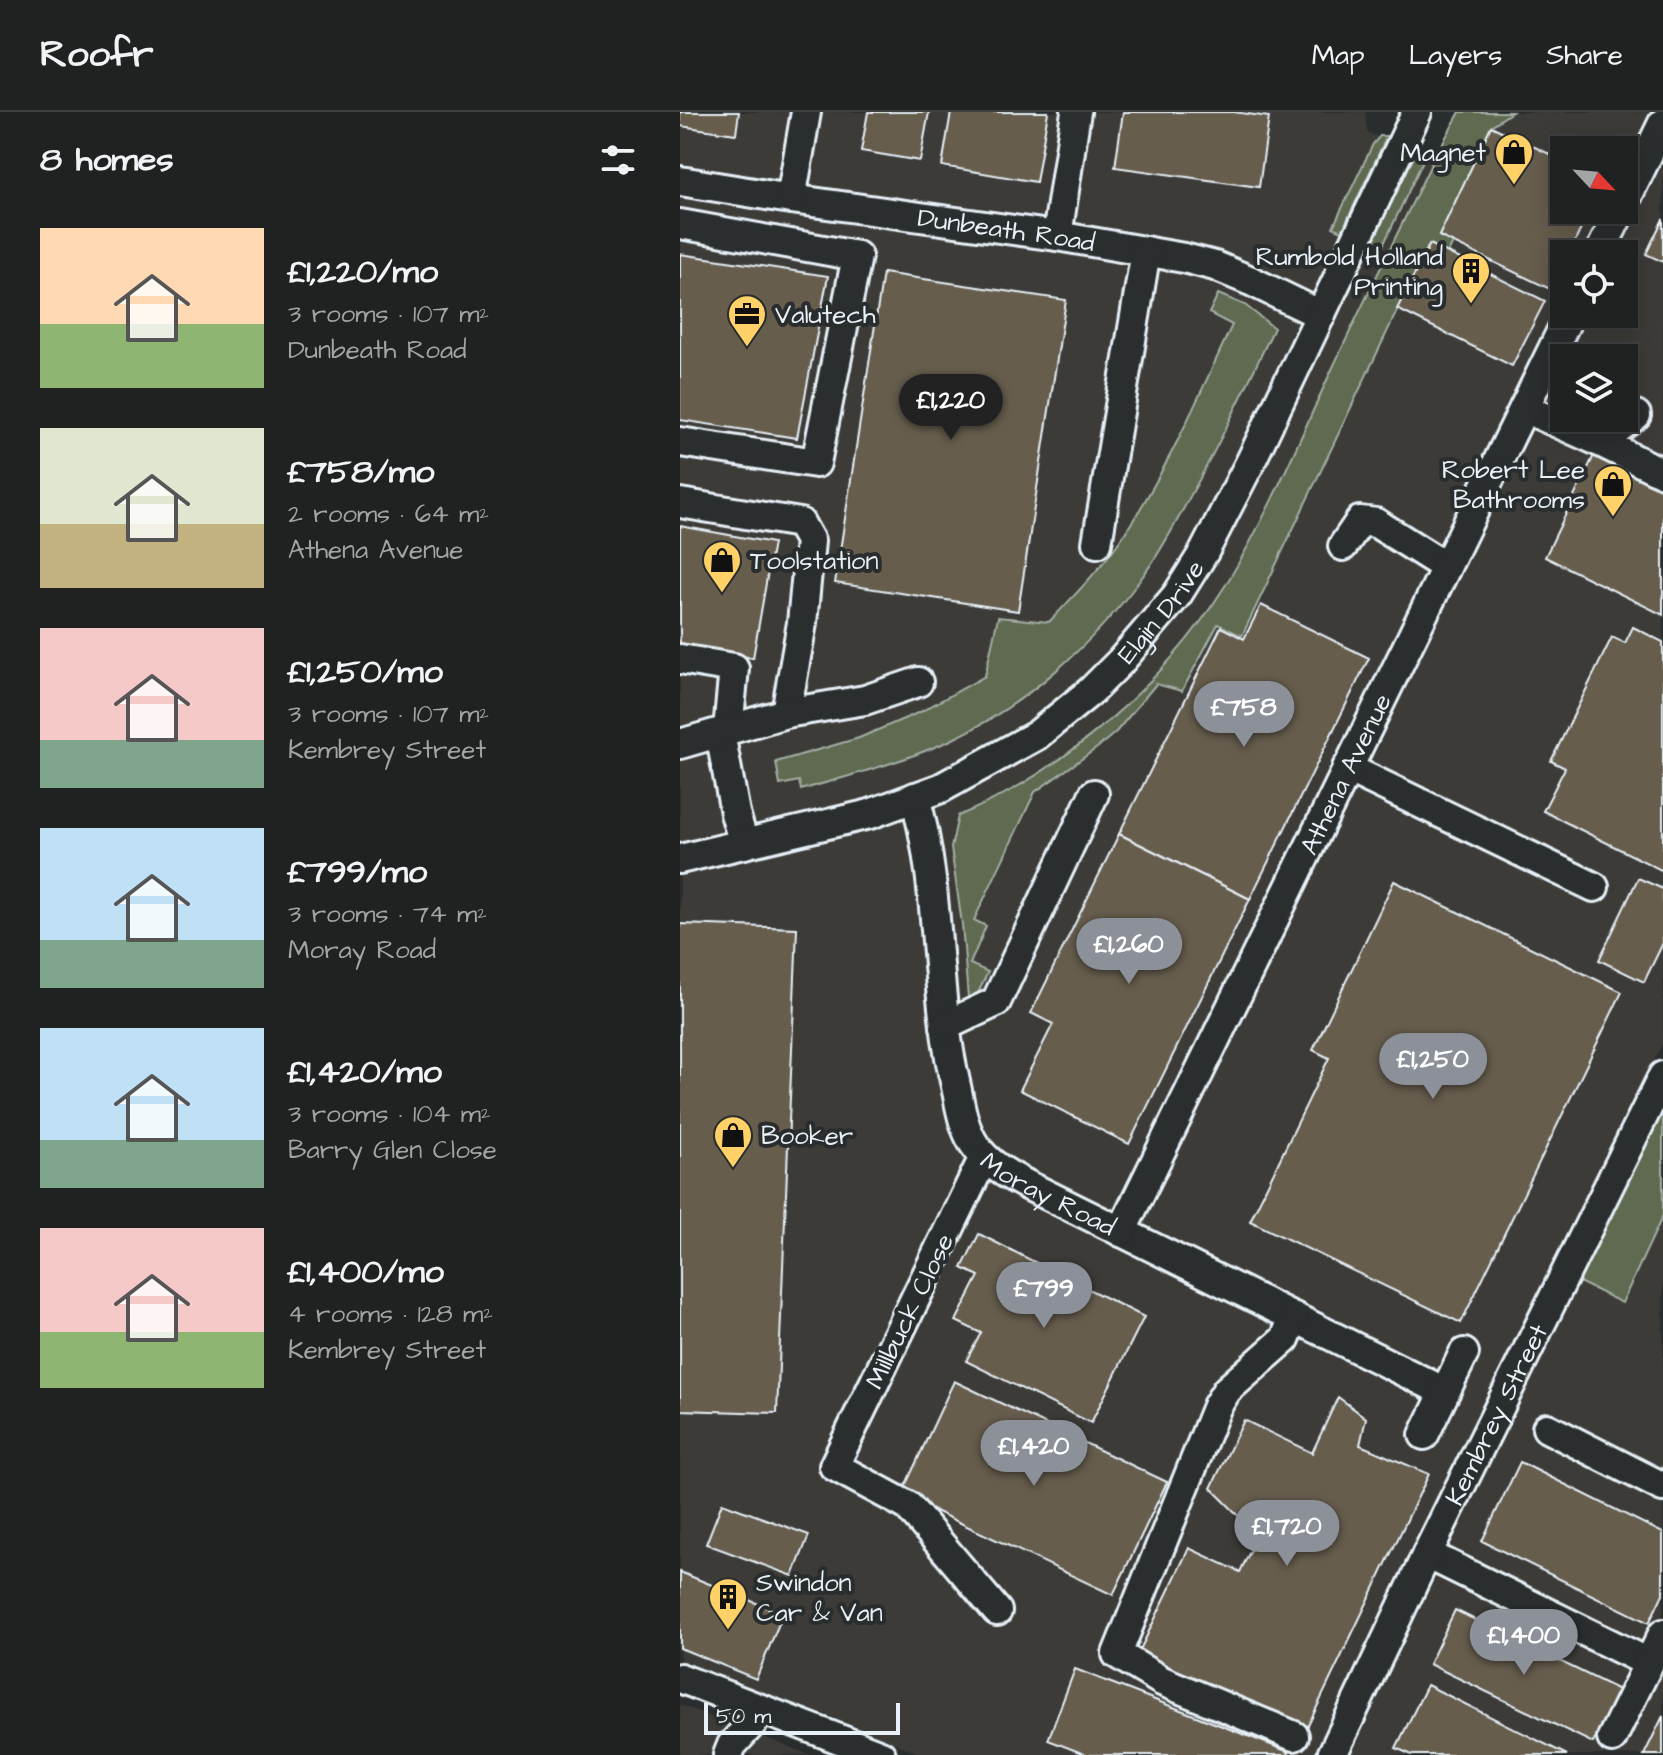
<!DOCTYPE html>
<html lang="en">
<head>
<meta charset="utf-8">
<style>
	:root { --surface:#202222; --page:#2d2f2f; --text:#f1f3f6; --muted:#a2a4a5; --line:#3d3f40; --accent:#8c9099 }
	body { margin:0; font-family:"Architects Daughter",sans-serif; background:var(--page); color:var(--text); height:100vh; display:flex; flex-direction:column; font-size:30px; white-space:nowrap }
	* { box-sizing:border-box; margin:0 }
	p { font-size:26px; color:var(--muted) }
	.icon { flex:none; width:44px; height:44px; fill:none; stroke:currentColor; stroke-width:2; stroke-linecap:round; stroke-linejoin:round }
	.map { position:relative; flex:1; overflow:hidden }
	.side { display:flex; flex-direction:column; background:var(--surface); width:680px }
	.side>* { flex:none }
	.needle { width:52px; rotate:116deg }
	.buttons { position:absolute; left:870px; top:24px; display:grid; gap:16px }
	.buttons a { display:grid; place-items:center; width:88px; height:88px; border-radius:0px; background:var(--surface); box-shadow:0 4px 20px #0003,0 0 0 2px var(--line); font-size:40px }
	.scale { position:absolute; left:24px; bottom:20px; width:196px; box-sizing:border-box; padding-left:8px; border:4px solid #e8f1f8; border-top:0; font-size:22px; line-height:28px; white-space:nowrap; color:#e8f1f8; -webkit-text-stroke:6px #2a2d2e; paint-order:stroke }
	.price { position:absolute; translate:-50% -68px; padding:0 18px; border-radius:28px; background:var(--accent); color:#fff; font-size:26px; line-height:52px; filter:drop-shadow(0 2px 4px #0008) }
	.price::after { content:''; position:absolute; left:50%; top:48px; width:24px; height:18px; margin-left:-12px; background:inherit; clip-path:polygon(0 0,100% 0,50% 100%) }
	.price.current { background:#222; color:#fff }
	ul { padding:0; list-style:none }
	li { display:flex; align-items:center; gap:24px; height:200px; padding:0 40px }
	li span { display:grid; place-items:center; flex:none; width:224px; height:160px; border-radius:0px; color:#555 }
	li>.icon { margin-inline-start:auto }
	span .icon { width:96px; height:96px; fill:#fffc; stroke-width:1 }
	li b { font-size:34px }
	h2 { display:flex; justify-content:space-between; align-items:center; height:96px; padding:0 40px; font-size:34px }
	header { display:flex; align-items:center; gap:48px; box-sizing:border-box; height:112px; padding:0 40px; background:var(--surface); border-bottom:2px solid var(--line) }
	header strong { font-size:38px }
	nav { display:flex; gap:44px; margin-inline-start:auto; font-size:28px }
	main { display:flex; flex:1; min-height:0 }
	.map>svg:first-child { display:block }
	.built { fill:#3c3b38; fill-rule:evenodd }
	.green { fill:#5e6a51; stroke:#a3aea4; stroke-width:2 }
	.building { fill:#665d4e; stroke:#e8f1f8; stroke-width:2 }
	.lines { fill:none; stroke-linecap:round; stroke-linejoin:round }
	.minor-casing { stroke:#e8f1f8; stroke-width:34 }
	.minor { stroke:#2a2d2e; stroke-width:28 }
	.labels { text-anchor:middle; stroke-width:8; stroke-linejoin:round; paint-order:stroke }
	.poi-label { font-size:26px; fill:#e8f1f8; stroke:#2a2d2e; text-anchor:start }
	.street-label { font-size:26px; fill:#e8f1f8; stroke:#2a2d2e }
</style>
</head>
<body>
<header>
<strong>Roofr</strong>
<nav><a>Map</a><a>Layers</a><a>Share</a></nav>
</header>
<main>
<section class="side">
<h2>8 homes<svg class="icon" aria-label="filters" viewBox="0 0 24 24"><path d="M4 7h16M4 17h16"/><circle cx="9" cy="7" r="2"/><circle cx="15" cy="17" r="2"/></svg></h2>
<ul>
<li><span style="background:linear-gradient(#ffd9b3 60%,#8fb573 0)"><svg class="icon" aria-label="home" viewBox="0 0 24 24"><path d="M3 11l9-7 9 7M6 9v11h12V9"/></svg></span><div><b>£1,220/mo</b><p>3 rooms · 107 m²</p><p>Dunbeath Road</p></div></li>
<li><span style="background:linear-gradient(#dfe7d0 60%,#c2b280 0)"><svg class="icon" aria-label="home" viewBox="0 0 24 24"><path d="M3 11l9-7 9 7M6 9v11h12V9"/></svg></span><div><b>£758/mo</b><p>2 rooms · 64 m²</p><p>Athena Avenue</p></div></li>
<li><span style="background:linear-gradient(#f6c9c9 70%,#7fa58c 0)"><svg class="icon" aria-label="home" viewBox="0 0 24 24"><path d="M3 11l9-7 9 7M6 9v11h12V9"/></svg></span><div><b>£1,250/mo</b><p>3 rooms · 107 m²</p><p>Kembrey Street</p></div></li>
<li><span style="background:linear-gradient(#bfe0f5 70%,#7fa58c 0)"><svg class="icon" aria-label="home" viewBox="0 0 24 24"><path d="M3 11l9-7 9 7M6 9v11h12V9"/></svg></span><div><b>£799/mo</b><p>3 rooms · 74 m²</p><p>Moray Road</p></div></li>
<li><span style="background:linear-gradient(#bfe0f5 70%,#7fa58c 0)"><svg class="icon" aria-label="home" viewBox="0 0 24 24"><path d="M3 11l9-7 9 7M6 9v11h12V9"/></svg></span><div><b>£1,420/mo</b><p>3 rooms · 104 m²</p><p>Barry Glen Close</p></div></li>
<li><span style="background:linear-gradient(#f6c9c9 65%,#8fb573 0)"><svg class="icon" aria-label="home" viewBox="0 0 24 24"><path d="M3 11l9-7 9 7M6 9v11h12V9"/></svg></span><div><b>£1,400/mo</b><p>4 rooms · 128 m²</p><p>Kembrey Street</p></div></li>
</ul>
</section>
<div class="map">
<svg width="983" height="1643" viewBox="0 0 983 1643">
	<rect width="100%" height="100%" fill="#2a2d2e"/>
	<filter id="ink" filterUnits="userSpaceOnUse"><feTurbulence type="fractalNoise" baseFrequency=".0125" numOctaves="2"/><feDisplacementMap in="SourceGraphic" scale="16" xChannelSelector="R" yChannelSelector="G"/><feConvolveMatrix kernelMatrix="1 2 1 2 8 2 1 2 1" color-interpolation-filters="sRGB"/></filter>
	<g filter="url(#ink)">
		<g class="built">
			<path d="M0,0H685L687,20L751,50L781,0H983V930L756,1402L634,1643H243L152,1605L0,1550ZM884,38H944V98H884ZM884,142H944V202H884ZM884,246H944V306H884Z"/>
			<polygon points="983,996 983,1643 666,1643 849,1273"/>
			<polygon points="0,1593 6,1595 130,1643 0,1643"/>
		</g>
		<g class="green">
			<path d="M780,0H832L811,14L759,124L773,131L768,141L749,132L562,524L538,512L502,579L476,572L436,620L417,636L355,680L294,808L306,814L290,852L308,860L297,883L288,886L282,812L271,736L278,704C383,661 485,570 545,474C585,409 615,338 647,268C681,195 717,123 752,50Z"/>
			<polygon points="700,24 707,24 662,119 653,115 693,32"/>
			<polygon points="738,36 747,40 700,140 690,135"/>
			<path d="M538,182L565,193L594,216C566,275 539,333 507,390C493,417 478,444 460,468C413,532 343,595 271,628C223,650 172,663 121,678L119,669L100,673L96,650L179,626L240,600L305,564L318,505L369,510C394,484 425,452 445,421C488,356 519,284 552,213L529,201Z"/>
			<polygon points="983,996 983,1103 942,1191 899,1170"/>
		</g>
		<g class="building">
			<polygon points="0,0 59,0 56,22 0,14"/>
			<polygon points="188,0 249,0 240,49 181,39"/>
			<polygon points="271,0 368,0 356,70 262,54"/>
			<polygon points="443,0 554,0 589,5 579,75 435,55"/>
			<polygon points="811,14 884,49 884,98 910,98 889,142 884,142 884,153 872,178 759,124"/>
			<polygon points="983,107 983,150 966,142"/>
			<polygon points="750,132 865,189 832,254 717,197"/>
			<polygon points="0,142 148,164 117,326 0,308"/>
			<polygon points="203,161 386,188 338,499 155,471"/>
			<polygon points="918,335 983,367 983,503 865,445"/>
			<polygon points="0,414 93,431 73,546 0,533"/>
			<polygon points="581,493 689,546 570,787 439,722 541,515 564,527"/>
			<polygon points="953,515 983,530 983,759 863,699 885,656 871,649 932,525 945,531"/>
			<polygon points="439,722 570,787 449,1032 340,978 373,912 351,901"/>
			<polygon points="958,766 983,777 983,831 964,870 919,848"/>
			<polygon points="714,769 942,880 781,1211 570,1109 649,946 633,938"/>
			<polygon points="0,812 117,816 97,1301 0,1298"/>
			<polygon points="299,1122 464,1205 411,1311 286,1249 301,1221 276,1209 299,1164 282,1156"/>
			<polygon points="274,1269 487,1370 433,1483 221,1383"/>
			<polygon points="658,1285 686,1306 680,1333 749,1362 624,1622 458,1542 509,1436 560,1460 578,1423 531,1376 564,1308 632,1341"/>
			<polygon points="840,1350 983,1421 983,1482 969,1511 802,1429"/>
			<polygon points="42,1391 129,1423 113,1464 26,1432"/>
			<polygon points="0,1460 103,1502 76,1567 0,1536"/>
			<polygon points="775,1498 939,1578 913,1631 749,1552"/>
			<polygon points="395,1557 609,1640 608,1643 407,1643 368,1628"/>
			<polygon points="747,1573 887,1643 732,1643 716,1636"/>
			<polygon points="983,1604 983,1643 964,1643"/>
		</g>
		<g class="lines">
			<g class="minor-casing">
				<g id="minor">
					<path id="s1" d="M0,69L111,87L377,124L504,146L535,154L571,169L641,203"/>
					<polyline points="111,87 126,0"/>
					<polyline points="944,91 983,11"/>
					<polyline points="0,112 177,144 136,351 0,330"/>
					<polyline points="377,124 396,0"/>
					<polyline points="919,142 941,98"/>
					<polyline points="844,296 918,329 925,326 956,303"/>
					<polyline points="918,329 983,361"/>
					<polyline points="0,391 120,411 130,429 122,511 106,601"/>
					<polyline points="417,431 466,139"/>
					<polyline points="663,434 680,409 696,411 766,455"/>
					<polyline points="0,547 54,556 48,618"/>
					<polyline points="40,621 55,701 64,732"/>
					<polyline points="0,632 106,601 185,588 238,570"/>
					<polyline points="667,656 914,775"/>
					<path id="s2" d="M235,685C262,779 253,879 276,974C280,993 283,1015 294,1032C308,1053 330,1064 351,1075L765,1280"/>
					<path id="s3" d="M0,747L190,702L261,676L357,623L411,579L440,550L497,483L524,440L571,349L737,0"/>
					<polyline points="265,914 316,890 414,682"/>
					<polyline points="304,1045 154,1354 228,1394 317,1499"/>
					<path id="s4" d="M441,1120L890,202"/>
					<polyline points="614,1205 605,1227 547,1278 537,1294 437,1542 482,1569 614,1624"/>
					<polyline points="867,1316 983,1375"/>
					<polyline points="744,1323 784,1241"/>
					<polyline points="747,1442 969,1551"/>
					<polyline points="0,1566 201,1643"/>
					<polyline points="932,1626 983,1522"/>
					<polyline points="48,1643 52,1633 84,1598"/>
					<path id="s5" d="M652,1643L747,1442L983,964"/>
				</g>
			</g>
			<use href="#minor" class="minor"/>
		</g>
	</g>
	<defs>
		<g id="shop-pin" transform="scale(2)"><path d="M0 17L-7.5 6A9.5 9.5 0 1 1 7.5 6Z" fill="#ffd166" stroke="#2a2d2e"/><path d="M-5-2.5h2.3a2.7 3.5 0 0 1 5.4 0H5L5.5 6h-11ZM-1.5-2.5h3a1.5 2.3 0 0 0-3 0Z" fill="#111"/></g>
		<g id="building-pin" transform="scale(2)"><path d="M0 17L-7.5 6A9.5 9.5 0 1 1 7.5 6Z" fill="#ffd166" stroke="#2a2d2e"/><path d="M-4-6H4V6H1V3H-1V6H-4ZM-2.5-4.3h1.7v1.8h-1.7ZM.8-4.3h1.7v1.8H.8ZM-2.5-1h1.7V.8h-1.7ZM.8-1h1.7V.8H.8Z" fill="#111"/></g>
		<g id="office-pin" transform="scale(2)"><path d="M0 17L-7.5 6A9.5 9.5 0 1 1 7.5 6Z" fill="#ffd166" stroke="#2a2d2e"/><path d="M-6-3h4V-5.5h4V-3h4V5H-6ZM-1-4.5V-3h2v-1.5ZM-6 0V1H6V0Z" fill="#111"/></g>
	</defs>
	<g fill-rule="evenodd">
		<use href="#shop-pin" x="834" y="40"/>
		<use href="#building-pin" x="791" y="159"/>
		<use href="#office-pin" x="67" y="202"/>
		<use href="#shop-pin" x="933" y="372"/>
		<use href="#shop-pin" x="42" y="448"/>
		<use href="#shop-pin" x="53" y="1023"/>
		<use href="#building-pin" x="48" y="1485"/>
	</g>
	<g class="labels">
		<g class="poi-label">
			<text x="806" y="49" text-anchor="end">Magnet</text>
			<text x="763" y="153" text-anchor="end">Rumbold Holland<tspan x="763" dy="30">Printing</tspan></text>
			<text x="95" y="211">Valutech</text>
			<text x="905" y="366" text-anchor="end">Robert Lee<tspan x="905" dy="30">Bathrooms</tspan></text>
			<text x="70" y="457">Toolstation</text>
			<text x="81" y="1032">Booker</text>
			<text x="76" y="1479">Swindon<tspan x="76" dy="30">Car &amp; Van</tspan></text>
		</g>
		<g class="street-label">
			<text dy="9" stroke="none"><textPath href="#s1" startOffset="330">Dunbeath Road</textPath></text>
			<text dy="9" stroke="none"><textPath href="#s3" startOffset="556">Elgin Drive</textPath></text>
			<text dy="9" stroke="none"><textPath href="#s4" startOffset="510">Athena Avenue</textPath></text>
			<text dy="9" stroke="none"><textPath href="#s2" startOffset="444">Moray Road</textPath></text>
			<text transform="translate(229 1199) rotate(-64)" y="9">Millbuck Close</text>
			<text dy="9" stroke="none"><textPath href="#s5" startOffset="378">Kembrey Street</textPath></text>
		</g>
	</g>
</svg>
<div class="buttons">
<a><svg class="needle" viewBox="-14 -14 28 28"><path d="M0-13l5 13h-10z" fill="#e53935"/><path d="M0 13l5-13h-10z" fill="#a2a4a5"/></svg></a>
<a><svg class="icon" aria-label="locate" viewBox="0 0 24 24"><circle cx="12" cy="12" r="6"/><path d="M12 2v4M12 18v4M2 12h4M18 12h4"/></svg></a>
<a><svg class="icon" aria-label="layers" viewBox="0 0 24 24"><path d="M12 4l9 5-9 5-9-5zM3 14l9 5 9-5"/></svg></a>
</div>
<div class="scale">50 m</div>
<b class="price current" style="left:271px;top:330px">£1,220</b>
<b class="price" style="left:564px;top:637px">£758</b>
<b class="price" style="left:449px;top:874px">£1,260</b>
<b class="price" style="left:753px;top:989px">£1,250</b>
<b class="price" style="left:364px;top:1218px">£799</b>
<b class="price" style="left:354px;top:1376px">£1,420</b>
<b class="price" style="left:607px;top:1456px">£1,720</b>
<b class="price" style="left:844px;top:1565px">£1,400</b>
</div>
</main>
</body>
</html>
